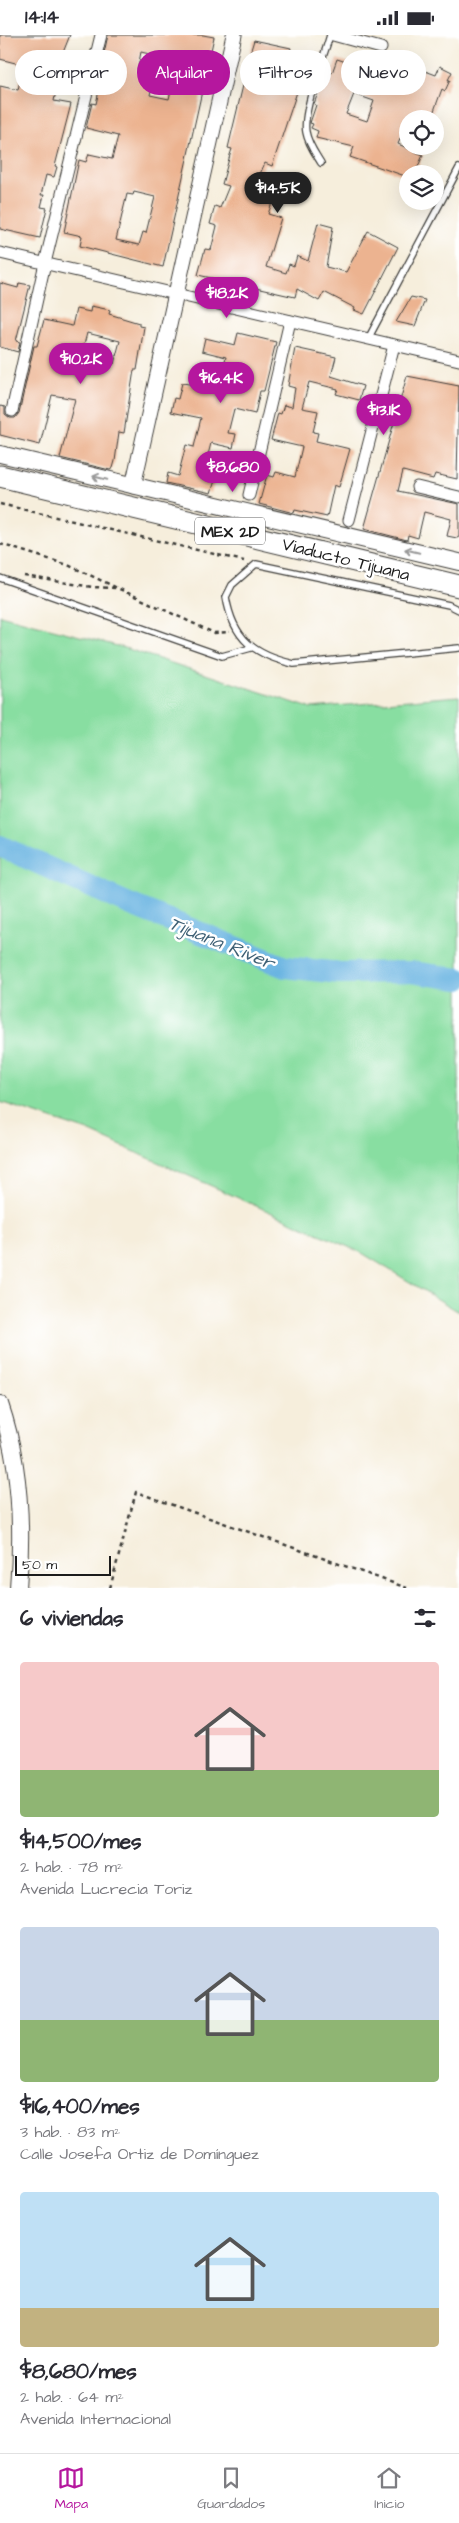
<!DOCTYPE html>
<html lang="es">
<head>
<meta charset="utf-8">
<style>
	:root { --surface:#fff; --page:#f2f2f3; --text:#2b2b33; --muted:#7c7c81; --line:#e1e1e2; --accent:#b5179e }
	body { margin:0; font-family:"Architects Daughter",sans-serif; background:var(--page); color:var(--text); height:100vh; display:flex; flex-direction:column; font-size:19px; white-space:nowrap }
	* { box-sizing:border-box; margin:0 }
	p { font-size:16px; color:var(--muted) }
	.icon { flex:none; width:28px; height:28px; fill:none; stroke:currentColor; stroke-width:2; stroke-linecap:round; stroke-linejoin:round }
	.map { position:relative; height:1553px; overflow:hidden }
	.panel { display:flex; flex-direction:column; background:var(--surface); flex:1 }
	.panel>* { flex:none }
	.hud { position:absolute; left:15px; top:15px; width:430px; height:45px; display:flex; gap:10px }
	.controls { position:absolute; left:399px; top:75px; display:grid; gap:10px }
	.controls a { display:grid; place-items:center; width:45px; height:45px; border-radius:50%; background:var(--surface); box-shadow:0 5px 20px #0002; font-size:25px }
	.scale { position:absolute; left:15px; bottom:12px; width:96px; box-sizing:border-box; padding-left:5px; border:2px solid #1c1c1c; border-top:0; font-size:14px; line-height:18px; white-space:nowrap; color:#1c1c1c; -webkit-text-stroke:4px #fff; paint-order:stroke }
	.price { position:absolute; translate:-50% -42px; padding:0 11px; border-radius:18px; background:var(--accent); color:#fff; font-size:16px; line-height:32px; filter:drop-shadow(0 1px 2px #0008) }
	.price::after { content:''; position:absolute; left:50%; top:30px; width:15px; height:11px; margin-left:-8px; background:inherit; clip-path:polygon(0 0,100% 0,50% 100%) }
	.price.current { background:#222; color:#fff }
	ul { padding:0; list-style:none }
	li { display:grid; align-content:center; gap:10px; height:265px; padding:0 20px }
	li span { display:grid; place-items:center; height:155px; border-radius:5px; color:#555 }
	li>.icon { margin-inline-start:auto }
	span .icon { width:90px; height:90px; fill:#fffc; stroke-width:1 }
	li b { font-size:21px }
	h2 { display:flex; justify-content:space-between; align-items:center; height:60px; padding:0 20px; font-size:21px }
	.tag { padding:0 18px; border-radius:22px; background:var(--surface); box-shadow:0 5px 20px #0002; font-size:18px; line-height:45px }
	.tag.current { background:var(--accent); color:#fff }
	.status { display:flex; justify-content:space-between; align-items:center; height:35px; padding:0 25px; background:var(--surface); direction:ltr }
	.status svg { height:14px; fill:currentColor }
	.menu { display:flex; justify-content:space-around; align-items:center; height:70px; border-top:1px solid var(--line); background:var(--surface); font-size:14px; color:var(--muted) }
	.menu a { display:grid; justify-items:center; gap:2px }
	.menu .current { color:var(--accent) }
	.map>svg:first-child { display:block }
	.green { fill:#88dea1; stroke:#527d5e }
	.lines { fill:none; stroke-linecap:round; stroke-linejoin:round }
	.river { stroke:#68b3e1; stroke-width:22 }
	.building { fill:#ecb390; fill-rule:evenodd }
	.service-casing { stroke:#3d3c39; stroke-width:8 }
	.minor-casing { stroke:#3d3c39; stroke-width:13 }
	.tertiary-casing { stroke:#3d3c39; stroke-width:17 }
	.secondary-casing { stroke:#3d3c39; stroke-width:18 }
	.motorway-casing { stroke:#3d3c39; stroke-width:23 }
	.path { stroke:#3d3c39; stroke-width:2.5; stroke-dasharray:4 4; stroke-linecap:butt }
	.service { stroke:#fff; stroke-width:5.5 }
	.minor { stroke:#fff; stroke-width:11 }
	.tertiary { stroke:#fff; stroke-width:15 }
	.secondary { stroke:#fff; stroke-width:16 }
	.motorway { stroke:#fff; stroke-width:21 }
	.oneway { stroke:#999 }
	.labels { text-anchor:middle; stroke-width:5; stroke-linejoin:round; paint-order:stroke }
	.shield { fill:#fff; stroke:#606060; stroke-width:1 }
	.shield-label { font-size:16px; font-weight:bold; fill:#1c1c1c }
	.street-label { font-size:18px; fill:#1c1c1c; stroke:#fff }
	.water-label { font-size:19px; font-style:italic; fill:#3e6075; stroke:#fff }
</style>
</head>
<body>
<div class="status"><b>14:14</b><svg viewBox="0 0 49 12"><path d="M0 12V9h3v3zM5 12V6h3v6zM10 12V3h3v9zM15 12V0h3v12zM26 1h20v11H26zM47 4h2v5h-2z"/></svg></div>
<div class="map">
<svg width="459" height="1553" viewBox="0 0 459 1553">
	<rect width="100%" height="100%" fill="#fff"/>
	<filter id="ink" filterUnits="userSpaceOnUse"><feTurbulence type="fractalNoise" baseFrequency=".02" numOctaves="2"/><feDisplacementMap in="SourceGraphic" scale="10" xChannelSelector="R" yChannelSelector="G"/><feConvolveMatrix kernelMatrix="1 2 1 2 8 2 1 2 1" color-interpolation-filters="sRGB"/></filter>
	<filter id="wash" filterUnits="userSpaceOnUse"><feTurbulence type="fractalNoise" baseFrequency=".0096" numOctaves="4" result="noise"/><feDisplacementMap in="SourceGraphic" scale="20" xChannelSelector="R" yChannelSelector="G"/><feGaussianBlur stdDeviation="1.12" result="paint"/><feColorMatrix in="noise" values="0 0 0 0 0 0 0 0 0 0 0 0 0 0 0 0 0 1.4 0 .05"/><feComposite in="paint" operator="in"/></filter>
	<g filter="url(#wash)">
		<rect width="100%" height="100%" fill="#f6eedc"/>
		<polygon class="green" points="0,580 125,613 310,673 459,661 459,1277 362,1218 88,1096 0,1067"/>
		<g class="lines">
			<polyline class="river" points="0,811 129,869 285,932 340,938 411,937 459,944"/>
		</g>
		<g id="blocks">
			<g class="building">
				<polygon points="0,0 70,0 62,20 78,25 74,36 61,32 54,66 71,69 55,131 57,132 54,142 46,140 41,160 44,160 41,172 47,173 40,203 0,194 0,51 18,55 23,30 0,24"/>
				<path d="M108,0H203L214,2L163,232L80,211L82,201L64,197L79,125L86,127L89,119L112,124L118,101L86,93L92,68L96,69L103,37L100,36ZM141,17L183,27L178,47L173,46L169,64L150,60L154,41L137,37ZM134,157L155,162L146,198L143,197L139,210L116,205L127,159L133,160Z"/>
				<polygon points="254,5 291,13 287,26 250,18"/>
				<path d="M337,24L362,32L359,41L380,48L386,42L402,47L405,40L408,41L412,31L436,40L440,31L452,37L448,45H450L445,56L442,54L431,84L409,83L398,109L423,120L415,139H408V142L350,122L354,112L316,103L318,96L311,93L313,89L310,88L316,70L314,69L326,36L332,38ZM354,59L374,66L367,86L346,79Z"/>
				<polygon points="246,38 279,44 299,51 272,131 265,128 250,161 272,168 268,179 281,183 266,232 286,238 289,229 294,231 297,221 308,226 318,188 333,192 326,232 346,237 368,196 398,212 364,279 354,275 355,273 324,257 319,266 297,254 295,262 198,240 205,214 211,215 217,191 210,189 215,171 220,173 229,151 222,149 230,120 232,114 228,113"/>
				<polygon points="0,248 18,253 19,248 30,250 16,306 20,307 18,317 0,312"/>
				<polygon points="411,262 425,265 415,291 396,287"/>
				<path d="M91,271L110,275L109,279L139,288V291L144,292L137,335H134L124,398L119,397L115,426L113,433L110,435L60,423L75,364L52,360L40,410L0,400V371L5,372V379L10,383H15L19,378L34,311H37L44,285L72,291L76,274L90,277ZM87,298L120,306L114,329L81,321Z"/>
				<polygon points="238,298 276,307 264,356 260,356 255,379 234,374 228,398 236,399 233,413 211,408 205,432 210,434 209,437 217,439 211,458 166,448 168,438 178,441 186,410 194,412 201,383 171,377 174,363 178,364 182,348 218,353 226,322 202,316 205,303 235,310"/>
				<polygon points="295,313 336,322 331,341 363,351 359,365 336,359 338,354 309,347 302,373 318,376 313,397 318,398 316,406 350,414 339,452 334,450 327,482 295,475 294,478 259,469 267,440 274,442 276,437 295,442 302,412 271,405 278,378 281,379 284,370 292,372 295,353 288,351"/>
				<polygon points="407,341 459,351 457,444 435,439 433,444 403,436 398,456 459,469 459,502 457,503 447,501 451,484 424,477 418,503 408,500 407,505 364,494"/>
			</g>
		</g>
	</g>
	<g filter="url(#ink)">
		<use href="#blocks" fill-opacity="0" stroke="#3d3c39" stroke-width="1"/>
		<g class="lines">
			<g class="service-casing">
				<g id="service">
					<path d="M321,128C315,118 308,109 306,97C302,76 324,22 330,0"/>
					<polyline points="368,304 459,133"/>
					<polyline points="0,543 222,621 251,613"/>
					<path d="M459,575L449,570L256,529L232,550L226,562C233,604 254,620 294,629L459,613"/>
				</g>
			</g>
			<g class="minor-casing">
				<g id="minor">
					<polyline points="333,0 381,13"/>
					<polyline points="0,218 459,325"/>
					<polyline points="12,376 45,228 101,0"/>
					<polyline points="417,452 459,462"/>
					<polyline points="249,460 290,286"/>
					<polyline points="349,485 394,310"/>
				</g>
			</g>
			<g class="tertiary-casing">
				<polyline id="tertiary" points="133,451 234,0"/>
			</g>
			<g class="secondary-casing">
				<g id="secondary">
					<polyline points="0,419 459,527"/>
					<path d="M0,1369C20,1427 23,1492 18,1553"/>
				</g>
			</g>
			<g class="motorway-casing">
				<polyline id="motorway" points="0,441 459,551"/>
			</g>
			<g class="path">
				<polyline points="0,469 244,526"/>
				<polyline points="0,509 68,530 214,598 230,597"/>
				<polyline points="24,541 92,552 115,553"/>
				<polyline points="110,1553 136,1457 407,1553"/>
			</g>
			<use href="#service" class="service"/>
			<use href="#minor" class="minor"/>
			<use href="#tertiary" class="tertiary"/>
			<use href="#secondary" class="secondary"/>
			<use href="#motorway" class="motorway"/>
		</g>
		<defs><path id="oneway-shaft" d="M-6 0H5M1.5-3L5.5 0L1.5 3" fill="none" stroke-width="1.6" stroke-linecap="round" stroke-linejoin="round" transform="scale(1.25)"/></defs>
		<g class="oneway">
			<use href="#oneway-shaft" transform="translate(100 443) rotate(-167)"/>
			<use href="#oneway-shaft" transform="translate(412 516) rotate(-167)"/>
		</g>
	</g>
	<g class="labels">
		<rect class="shield" x="195" y="482.5" width="70" height="27" rx="4"/>
		<g class="shield-label">
			<text x="230" y="502">MEX 2D</text>
		</g>
		<g class="street-label">
			<text transform="translate(346 524) rotate(14)" y="6">Viaducto Tijuana</text>
		</g>
		<g class="water-label">
			<text transform="translate(222 907) rotate(22)" y="7">Tijuana River</text>
		</g>
	</g>
</svg>
<div class="controls">
<a><svg class="icon" aria-label="locate" viewBox="0 0 24 24"><circle cx="12" cy="12" r="6"/><path d="M12 2v4M12 18v4M2 12h4M18 12h4"/></svg></a>
<a><svg class="icon" aria-label="layers" viewBox="0 0 24 24"><path d="M12 4l9 5-9 5-9-5zM3 14l9 5 9-5"/></svg></a>
</div>
<div class="scale">50 m</div>
<b class="price current" style="left:278px;top:179px">$14.5K</b>
<b class="price" style="left:227px;top:284px">$18.2K</b>
<b class="price" style="left:81px;top:350px">$10.2K</b>
<b class="price" style="left:221px;top:369px">$16.4K</b>
<b class="price" style="left:384px;top:401px">$13.1K</b>
<b class="price" style="left:233px;top:458px">$8,680</b>
<div class="hud">
<a class="tag">Comprar</a>
<a class="tag current">Alquilar</a>
<a class="tag">Filtros</a>
<a class="tag">Nuevo</a>
</div>
</div>
<section class="panel">
<h2>6 viviendas<svg class="icon" aria-label="filters" viewBox="0 0 24 24"><path d="M4 7h16M4 17h16"/><circle cx="9" cy="7" r="2"/><circle cx="15" cy="17" r="2"/></svg></h2>
<ul>
<li><span style="background:linear-gradient(#f6c9c9 70%,#8fb573 0)"><svg class="icon" aria-label="home" viewBox="0 0 24 24"><path d="M3 11l9-7 9 7M6 9v11h12V9"/></svg></span><div><b>$14,500/mes</b><p>2 hab. · 78 m²</p><p>Avenida Lucrecia Toriz</p></div></li>
<li><span style="background:linear-gradient(#c9d6e8 60%,#8fb573 0)"><svg class="icon" aria-label="home" viewBox="0 0 24 24"><path d="M3 11l9-7 9 7M6 9v11h12V9"/></svg></span><div><b>$16,400/mes</b><p>3 hab. · 83 m²</p><p>Calle Josefa Ortiz de Domínguez</p></div></li>
<li><span style="background:linear-gradient(#bfe0f5 75%,#c2b280 0)"><svg class="icon" aria-label="home" viewBox="0 0 24 24"><path d="M3 11l9-7 9 7M6 9v11h12V9"/></svg></span><div><b>$8,680/mes</b><p>2 hab. · 64 m²</p><p>Avenida Internacional</p></div></li>
</ul>
</section>
<nav class="menu">
<a class="current"><svg class="icon" aria-label="map" viewBox="0 0 24 24"><path d="M3 6l6-2 6 2 6-2v14l-6 2-6-2-6 2zM9 4v14M15 6v14"/></svg>Mapa</a>
<a><svg class="icon" aria-label="saved" viewBox="0 0 24 24"><path d="M7 4h10v16l-5-4-5 4z"/></svg>Guardados</a>
<a><svg class="icon" aria-label="home" viewBox="0 0 24 24"><path d="M3 11l9-7 9 7M6 9v11h12V9"/></svg>Inicio</a>
</nav>
</body>
</html>
